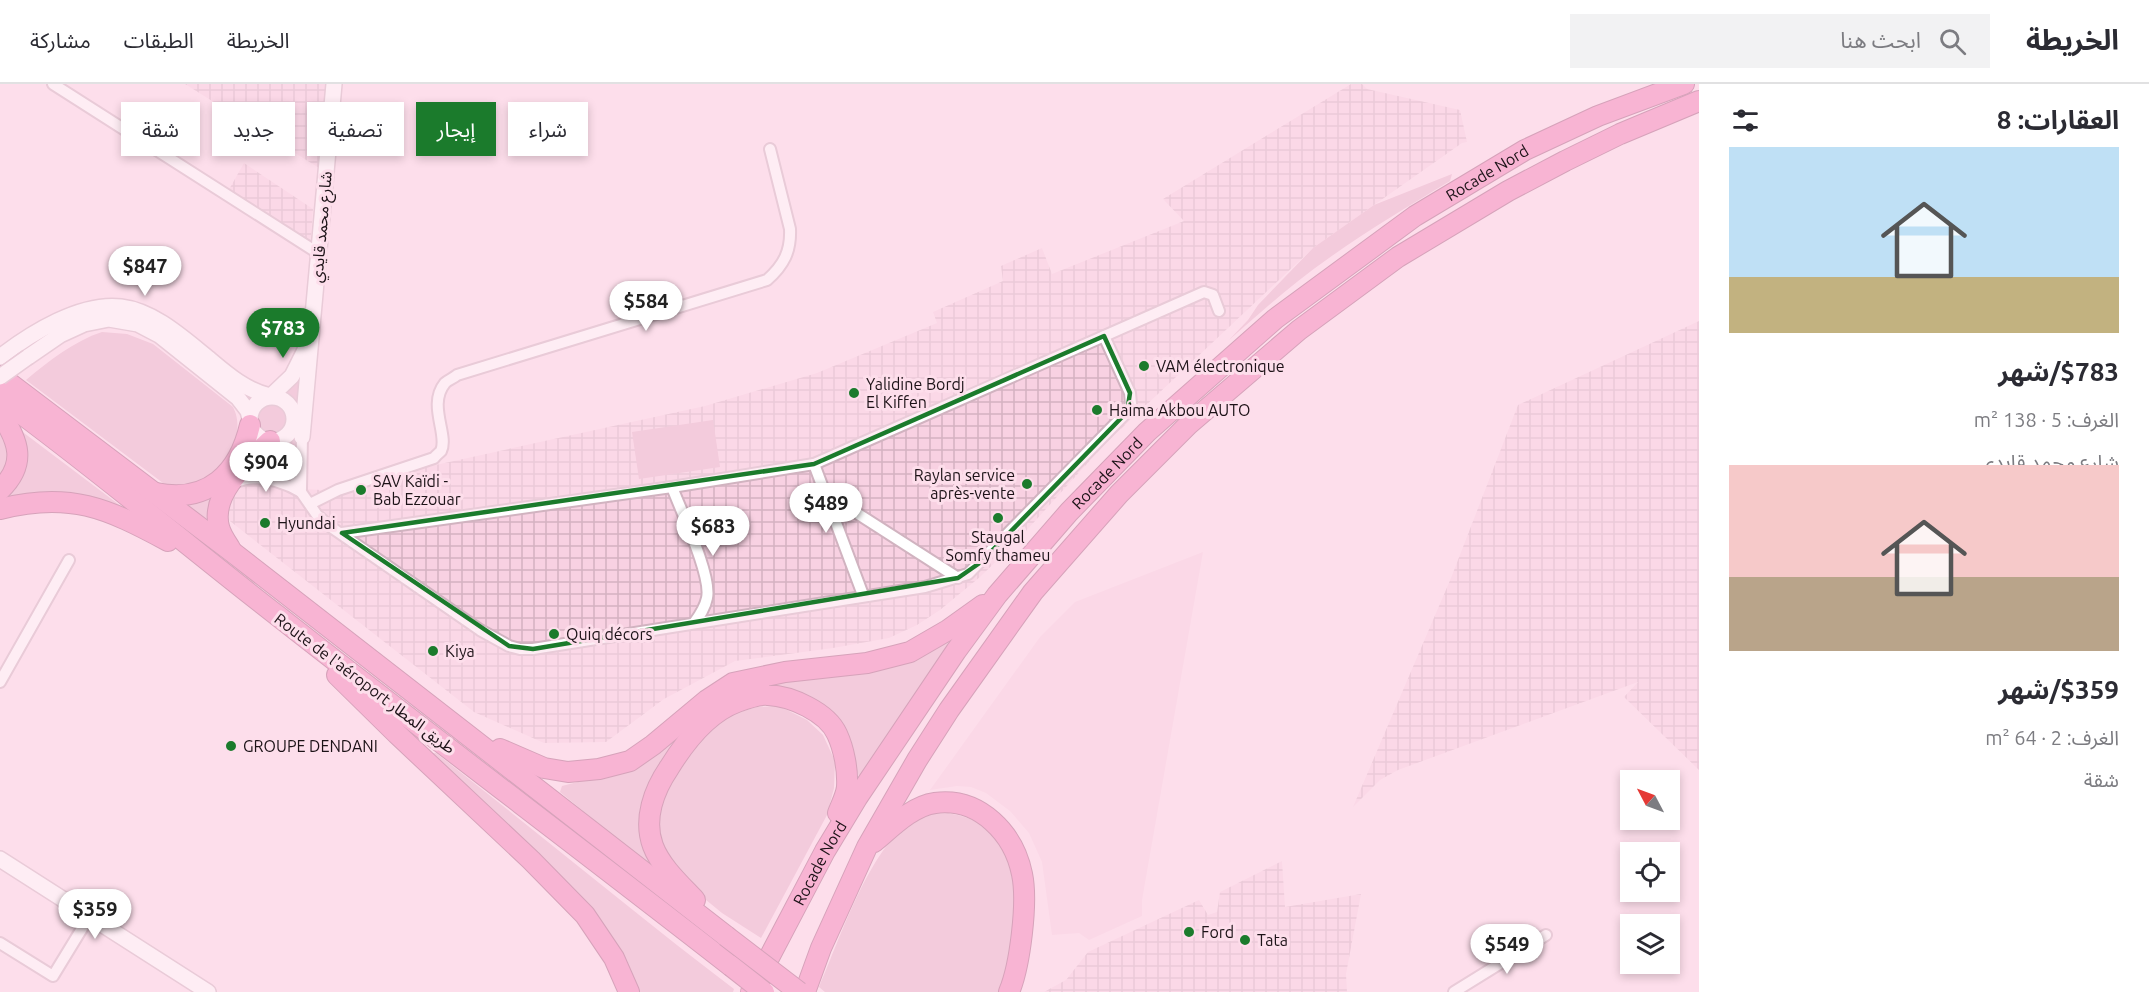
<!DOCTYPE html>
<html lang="ar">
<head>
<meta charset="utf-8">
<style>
	:root { --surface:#fff; --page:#f2f2f3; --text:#2b2b33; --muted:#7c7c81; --line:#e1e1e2; --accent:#1b7b2c }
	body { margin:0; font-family:Ubuntu,"Noto Sans Arabic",sans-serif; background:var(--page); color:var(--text); direction:rtl; height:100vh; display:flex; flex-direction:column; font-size:22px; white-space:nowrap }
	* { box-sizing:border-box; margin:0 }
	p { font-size:20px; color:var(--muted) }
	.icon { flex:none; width:33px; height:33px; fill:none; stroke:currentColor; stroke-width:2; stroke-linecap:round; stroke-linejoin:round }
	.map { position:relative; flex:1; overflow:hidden; direction:ltr }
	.drawer { display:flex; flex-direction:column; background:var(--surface); width:450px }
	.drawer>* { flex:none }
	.banner { position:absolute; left:18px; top:18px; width:570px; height:54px; direction:rtl; display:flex; gap:12px }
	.needle { width:39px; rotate:311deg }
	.controls { position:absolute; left:1620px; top:686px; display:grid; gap:12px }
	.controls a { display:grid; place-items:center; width:60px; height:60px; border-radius:0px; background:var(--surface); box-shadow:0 3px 9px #0003; font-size:30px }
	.price { position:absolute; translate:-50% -51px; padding:0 14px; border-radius:21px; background:#fff; color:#222; font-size:20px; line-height:39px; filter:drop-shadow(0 2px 3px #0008) }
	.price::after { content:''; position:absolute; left:50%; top:36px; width:18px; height:14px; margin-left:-9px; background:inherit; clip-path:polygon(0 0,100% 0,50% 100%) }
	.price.on { background:var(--accent); color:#fff }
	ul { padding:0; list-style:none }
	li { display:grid; align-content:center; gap:12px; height:318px; padding:0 30px }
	li span { display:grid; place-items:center; height:186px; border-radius:0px; color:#555 }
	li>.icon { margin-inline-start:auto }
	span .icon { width:108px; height:108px; fill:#fffc; stroke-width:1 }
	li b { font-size:26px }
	h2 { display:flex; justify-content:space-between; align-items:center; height:72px; padding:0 30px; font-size:26px }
	.chip { padding:0 21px; border-radius:0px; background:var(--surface); box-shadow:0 3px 9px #0003; font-size:21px; line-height:54px }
	.chip.on { background:var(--accent); color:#fff }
	header { display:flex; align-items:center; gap:36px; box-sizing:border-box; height:84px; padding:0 30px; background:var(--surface); border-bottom:2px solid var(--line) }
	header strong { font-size:28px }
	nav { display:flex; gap:33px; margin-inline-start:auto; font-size:21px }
	.search { width:420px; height:54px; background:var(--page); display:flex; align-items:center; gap:15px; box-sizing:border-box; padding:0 21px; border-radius:0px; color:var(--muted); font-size:22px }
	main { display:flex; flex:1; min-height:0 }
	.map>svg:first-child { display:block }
	.built { fill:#f8d1e2 }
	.industrial { fill:url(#industrial-grid) }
	.grass { fill:#e6b3c9 }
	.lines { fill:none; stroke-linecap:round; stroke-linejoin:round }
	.street-casing { stroke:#d1b3c0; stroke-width:14 }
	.secondary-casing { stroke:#d1b3c0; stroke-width:18 }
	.highway-casing { stroke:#a75a7f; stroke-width:22 }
	.street { stroke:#fff; stroke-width:10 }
	.secondary { stroke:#fff; stroke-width:15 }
	.highway { stroke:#f280b7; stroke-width:20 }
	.secondary-bridge-casing { stroke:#d1b3c0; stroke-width:18; stroke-linecap:butt }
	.highway-bridge-casing { stroke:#a75a7f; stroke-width:22; stroke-linecap:butt }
	.secondary-bridge { stroke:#fff; stroke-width:15 }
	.highway-bridge { stroke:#f280b7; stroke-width:20 }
	.marked { fill:none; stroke:#1b7b2c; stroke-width:4.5; stroke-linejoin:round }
	.poi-dot { fill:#1b7b2c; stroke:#fddeeb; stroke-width:2 }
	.labels { text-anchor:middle; stroke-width:6; stroke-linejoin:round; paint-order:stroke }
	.street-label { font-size:16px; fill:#1c1217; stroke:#fddeeb }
	.poi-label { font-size:16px; fill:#1c1217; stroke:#fddeeb; text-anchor:start }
</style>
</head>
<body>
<header>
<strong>الخريطة</strong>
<div class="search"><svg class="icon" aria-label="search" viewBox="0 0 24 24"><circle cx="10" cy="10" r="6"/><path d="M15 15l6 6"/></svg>ابحث هنا</div>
<nav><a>الخريطة</a><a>الطبقات</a><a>مشاركة</a></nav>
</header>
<main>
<section class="drawer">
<h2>العقارات: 8<svg class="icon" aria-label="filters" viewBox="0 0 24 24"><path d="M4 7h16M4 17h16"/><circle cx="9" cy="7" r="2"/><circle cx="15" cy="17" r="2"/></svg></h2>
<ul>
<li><span style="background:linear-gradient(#bfe0f5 70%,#c2b280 0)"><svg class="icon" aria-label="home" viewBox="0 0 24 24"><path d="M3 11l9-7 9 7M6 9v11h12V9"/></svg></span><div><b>$783/شهر</b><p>الغرف: 5 · 138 m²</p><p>شارع محمد قايدي</p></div></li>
<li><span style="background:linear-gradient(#f6c9c9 60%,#b9a48a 0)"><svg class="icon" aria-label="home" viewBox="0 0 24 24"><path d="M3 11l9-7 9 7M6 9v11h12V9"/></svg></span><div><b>$359/شهر</b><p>الغرف: 2 · 64 m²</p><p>شقة</p></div></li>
</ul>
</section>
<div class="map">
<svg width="1699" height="908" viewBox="0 0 1699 908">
	<defs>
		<pattern id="industrial-grid" width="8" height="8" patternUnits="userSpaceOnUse" patternTransform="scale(1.5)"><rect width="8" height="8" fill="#f8d1e2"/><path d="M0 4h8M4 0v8" fill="none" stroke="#d4b2c1"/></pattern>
	</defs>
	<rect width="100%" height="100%" fill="#fddeeb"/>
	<polygon class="built" points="1203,468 1142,816 1142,832 1089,856 1079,849 1052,851 1042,778 1029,749 1010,727 986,709 971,703 957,702 930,706 1040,553 1075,518"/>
	<g class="industrial">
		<polygon points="185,0 328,0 319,84"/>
		<polygon points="1351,0 1362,0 1367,5 1460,26 1467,58 1462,59 1313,164 1106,359 1015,459 980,493 940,526 917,541 889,554 833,564 735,577 664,615 606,658 544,659 474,628 226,434 228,419 237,403 256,398 290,404 321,406 705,322 817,289 937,239 933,228 1003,197 1001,182 1042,164 1052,190 1184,137 1163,115"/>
		<polygon points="244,79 313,125 310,163 227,109"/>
		<polygon points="1699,237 1699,686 1624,613 1638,598 1398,686 1380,696 1353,723 1451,494 1518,321"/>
		<polygon points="1282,777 1285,823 1361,810 1346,890 1347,908 1044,908 1066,896 1088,868 1199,816 1208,831 1217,828 1220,808"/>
	</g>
	<g class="grass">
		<path d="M1452,90L1450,97C1409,122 1368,146 1329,174C1293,199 1261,228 1229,256L1248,236L1258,221L1313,164L1374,121Z"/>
		<path d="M102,248L127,250L153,260L233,323C250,356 216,403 180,404C175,404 168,401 163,399L26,296C49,277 74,257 102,248Z"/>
		<polygon points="305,282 300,321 293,313 283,309"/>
		<circle cx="272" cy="335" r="16"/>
		<polygon points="713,336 720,383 639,395 632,348"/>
		<polygon points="16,343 134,432 0,415"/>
		<path d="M0,344C12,369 13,372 0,397Z"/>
		<polygon points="251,353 257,358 216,444 180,417 188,417"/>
		<polygon points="296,354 294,380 280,365"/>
		<path d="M267,369L283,385L290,396C275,390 263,388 247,392Z"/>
		<polygon points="959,548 859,693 846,653 768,606 674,660 647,771 649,781 560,708 562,702 609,690 727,610"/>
		<polygon points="779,622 807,636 823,651 835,677 834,704 827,731 761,854 722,829 689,802 672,782 659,755 660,723 674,689 712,644 727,632 757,623"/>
		<path d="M431,669H436C536,747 633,828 734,905L733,908H638L619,869Z"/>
		<path d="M948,729C962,732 976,735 987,745C1016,771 1017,818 1014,854C1012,872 1004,891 998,908H825L819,903C840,856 872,753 921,732C928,729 940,730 948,729Z"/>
	</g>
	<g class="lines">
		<g class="street-casing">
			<g id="street">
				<polyline points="53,0 318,169"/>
				<polyline points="292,326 302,353 301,405"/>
				<polyline points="264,357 291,385 301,408 317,431 328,441 480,546 509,562 520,565 533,565 925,503 968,490 1127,328 1131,320 1130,309 1104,252"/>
				<polyline points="814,380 863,511"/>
				<path d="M234,399C257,389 280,396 301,408"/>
				<path d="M672,403C681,427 712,492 707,514C705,524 700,531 694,539"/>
				<polyline points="827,410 958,494"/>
				<path d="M310,420L338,406L434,374C436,371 439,369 441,367C449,351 427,321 445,299C448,296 454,294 457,291L767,196C784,181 791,167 790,145L770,65"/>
				<polyline points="342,449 672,403 814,380 1204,208 1213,211 1219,227"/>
				<polyline points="0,598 69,476"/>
				<polyline points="0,859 53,892 89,833"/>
				<polyline points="1454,908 1546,851"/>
			</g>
		</g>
		<g class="secondary-casing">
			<g id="secondary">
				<path d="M0,273C31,249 81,218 121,223C154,227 183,254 208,274C227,290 245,306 270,312"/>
				<polyline points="28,273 60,251 84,240 109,235 138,240 159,251 238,314 248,327 250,335"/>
				<polyline points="271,312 292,292 307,262"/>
				<circle cx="272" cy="335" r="22"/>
				<polyline points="302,353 334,0"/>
				<polyline points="0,775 208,908"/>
			</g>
		</g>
		<g class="highway-casing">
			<g id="highway">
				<polyline points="0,292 231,467 726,852"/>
				<path d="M0,314C95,383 185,460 278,532C428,650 580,764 731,882"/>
				<path d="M0,329C19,357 27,380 0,406"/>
				<path d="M156,409C208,420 239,389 250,341"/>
				<path d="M0,425C69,407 107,424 168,457"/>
				<path d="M230,464C226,458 221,451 219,443C210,409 248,378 270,357"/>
				<polyline points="337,591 397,650 531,776 585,831 614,874 629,908"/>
				<polyline points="500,665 544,684 568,688 599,685 630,677 653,661 707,616 733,599 785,588 867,579 910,568 948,546 983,521"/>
				<path d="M874,758C891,744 912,722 935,719C980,713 1014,750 1022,790C1028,818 1020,882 1009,908"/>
				<path d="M695,816C680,800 661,783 653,762C643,735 654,706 669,684C685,658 707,629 737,618C745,615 759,610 768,611C791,612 827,628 837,650C844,665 848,686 847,703C846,712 841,721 838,729"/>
				<path id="s1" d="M751,908L825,767L857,714L956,567L997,511L1069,428L1147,348L1275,235L1415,132L1525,66L1598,32L1684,0"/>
				<polyline points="805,908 821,864 867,763 917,676 949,626 1033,508 1119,410 1188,341 1299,246 1398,173 1508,107 1565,77 1620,50 1699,17"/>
			</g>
		</g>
		<use href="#street" class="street"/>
		<use href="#secondary" class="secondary"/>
		<use href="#highway" class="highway"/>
		<g class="secondary-bridge-casing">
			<polyline id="secondary-bridge" points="0,293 28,273"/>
		</g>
		<g class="highway-bridge-casing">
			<g id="highway-bridge">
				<polyline points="726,852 799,908"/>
				<polyline points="731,882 764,908"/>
			</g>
		</g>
		<use href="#secondary-bridge" class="secondary-bridge"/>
		<use href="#highway-bridge" class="highway-bridge"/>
	</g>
	<path d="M0 0H1699V908H0ZM1104,252L1130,309L1127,328L981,478L958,494L533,565L509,562L342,449L814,380Z" fill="#fddeeb" fill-opacity=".55" fill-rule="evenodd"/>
	<path class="marked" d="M1104,252L1130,309L1127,328L981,478L958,494L533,565L509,562L342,449L814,380Z"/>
	<g class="poi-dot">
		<circle cx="1144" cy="282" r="6"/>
		<circle cx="854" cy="309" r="6"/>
		<circle cx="1097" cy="326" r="6"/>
		<circle cx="1027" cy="400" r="6"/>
		<circle cx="361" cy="406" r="6"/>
		<circle cx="998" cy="434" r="6"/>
		<circle cx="265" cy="439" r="6"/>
		<circle cx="554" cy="550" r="6"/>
		<circle cx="433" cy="567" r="6"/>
		<circle cx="231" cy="662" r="6"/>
		<circle cx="1189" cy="848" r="6"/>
		<circle cx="1245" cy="856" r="6"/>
	</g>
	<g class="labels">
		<g class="street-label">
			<text dy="6" stroke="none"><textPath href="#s1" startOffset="1118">Rocade Nord</textPath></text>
			<text transform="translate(321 143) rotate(-85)" y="6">شارع محمد قايدي</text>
			<text dy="6" stroke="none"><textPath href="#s1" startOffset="632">Rocade Nord</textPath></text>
			<text transform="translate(365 599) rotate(37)" y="6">Route de l'aéroport طريق المطار</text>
			<text dy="6" stroke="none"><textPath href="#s1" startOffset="146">Rocade Nord</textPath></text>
		</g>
		<g class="poi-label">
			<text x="1156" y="288">VAM électronique</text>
			<text x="866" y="306">Yalidine Bordj<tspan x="866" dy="18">El Kiffen</tspan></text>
			<text x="1109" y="332">Haima Akbou AUTO</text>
			<text x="1015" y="397" text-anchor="end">Raylan service<tspan x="1015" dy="18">après-vente</tspan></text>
			<text x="373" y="403">SAV Kaïdi -<tspan x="373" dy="18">Bab Ezzouar</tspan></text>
			<text x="277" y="445">Hyundai</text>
			<text x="998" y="459" text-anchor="middle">Staugal<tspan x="998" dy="18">Somfy thameu</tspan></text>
			<text x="566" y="556">Quiq décors</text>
			<text x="445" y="573">Kiya</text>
			<text x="243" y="668">GROUPE DENDANI</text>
			<text x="1201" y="854">Ford</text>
			<text x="1257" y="862">Tata</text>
		</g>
	</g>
</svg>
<div class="controls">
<a><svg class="needle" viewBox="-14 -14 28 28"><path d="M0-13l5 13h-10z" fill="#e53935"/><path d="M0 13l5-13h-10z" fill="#7c7c81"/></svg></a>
<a><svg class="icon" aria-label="locate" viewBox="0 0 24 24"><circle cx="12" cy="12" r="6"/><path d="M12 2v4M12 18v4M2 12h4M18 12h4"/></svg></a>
<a><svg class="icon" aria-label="layers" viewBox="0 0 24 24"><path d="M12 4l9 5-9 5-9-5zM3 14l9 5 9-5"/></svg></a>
</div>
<b class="price" style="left:145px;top:213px">$847</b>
<b class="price" style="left:646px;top:248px">$584</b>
<b class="price on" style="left:283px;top:275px">$783</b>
<b class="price" style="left:266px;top:409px">$904</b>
<b class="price" style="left:826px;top:450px">$489</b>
<b class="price" style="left:713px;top:473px">$683</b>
<b class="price" style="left:95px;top:856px">$359</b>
<b class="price" style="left:1507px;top:891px">$549</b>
<div class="banner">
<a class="chip">شراء</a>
<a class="chip on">إيجار</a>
<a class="chip">تصفية</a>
<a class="chip">جديد</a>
<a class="chip">شقة</a>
</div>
</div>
</main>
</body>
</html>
